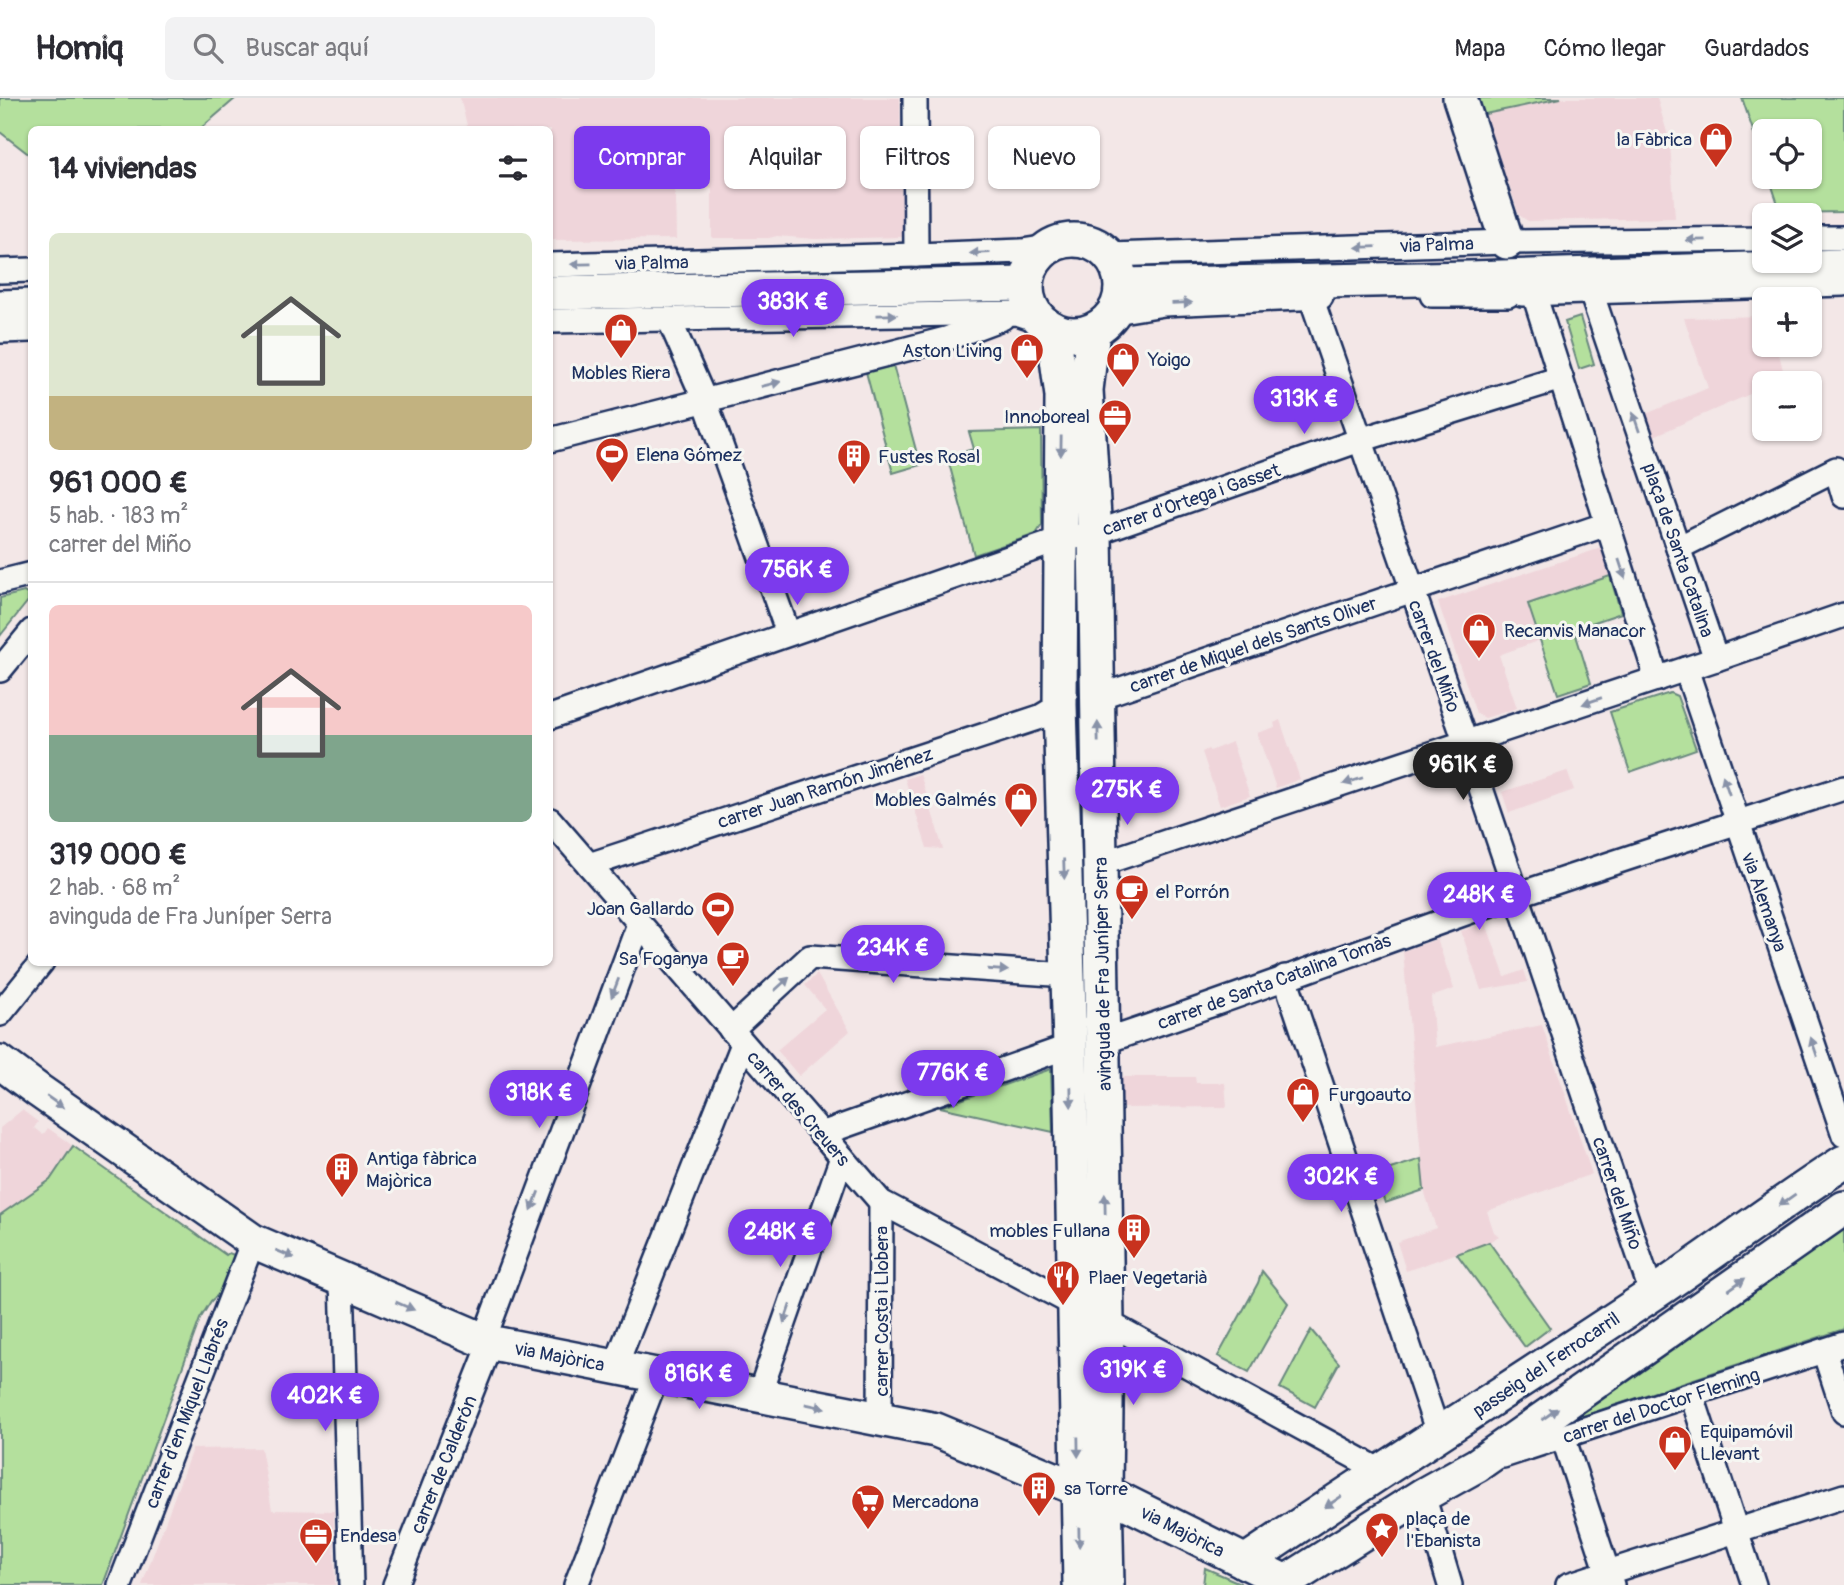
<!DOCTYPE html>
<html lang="es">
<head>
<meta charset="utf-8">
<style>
	:root { --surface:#fff; --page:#f2f2f3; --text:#2b2b33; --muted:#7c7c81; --line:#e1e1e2; --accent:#7c3aed }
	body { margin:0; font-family:Pangolin,sans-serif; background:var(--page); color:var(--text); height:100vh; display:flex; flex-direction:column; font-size:26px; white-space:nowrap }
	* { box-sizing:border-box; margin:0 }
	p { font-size:23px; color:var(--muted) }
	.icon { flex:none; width:38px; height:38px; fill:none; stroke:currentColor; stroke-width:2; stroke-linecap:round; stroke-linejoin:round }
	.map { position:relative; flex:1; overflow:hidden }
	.details { position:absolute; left:28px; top:28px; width:525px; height:840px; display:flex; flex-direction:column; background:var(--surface); border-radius:10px; box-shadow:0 2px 5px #0004 }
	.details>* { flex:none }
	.hud { position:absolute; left:574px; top:28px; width:665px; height:63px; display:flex; gap:14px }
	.buttons { position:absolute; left:1752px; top:21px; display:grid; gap:14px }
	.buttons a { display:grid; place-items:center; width:70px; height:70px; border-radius:10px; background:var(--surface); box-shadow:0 2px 5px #0004; font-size:35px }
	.price { position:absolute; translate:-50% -60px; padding:0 16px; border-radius:24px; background:var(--accent); color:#fff; font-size:23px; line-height:46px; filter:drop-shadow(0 2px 4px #0008) }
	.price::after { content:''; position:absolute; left:50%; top:42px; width:21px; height:16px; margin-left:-10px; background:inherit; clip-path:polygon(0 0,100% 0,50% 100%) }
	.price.on { background:#222; color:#fff }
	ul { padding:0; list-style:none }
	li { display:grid; align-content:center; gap:14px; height:371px; padding:0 21px }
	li+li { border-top:2px solid var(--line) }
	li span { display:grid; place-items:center; height:217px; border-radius:10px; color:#555 }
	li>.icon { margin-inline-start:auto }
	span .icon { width:126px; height:126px; fill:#fffc; stroke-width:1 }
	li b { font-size:30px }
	h2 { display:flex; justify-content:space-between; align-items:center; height:84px; padding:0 21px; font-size:30px }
	.pill { padding:0 24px; border-radius:10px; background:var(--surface); box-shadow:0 2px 5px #0004; font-size:24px; line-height:63px }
	.pill.on { background:var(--accent); color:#fff }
	header { display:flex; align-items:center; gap:42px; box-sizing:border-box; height:98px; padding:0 35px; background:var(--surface); border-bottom:2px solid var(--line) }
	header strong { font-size:33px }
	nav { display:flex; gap:38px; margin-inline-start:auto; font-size:24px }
	.search { width:490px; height:63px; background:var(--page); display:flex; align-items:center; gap:18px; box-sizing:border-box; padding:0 24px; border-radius:10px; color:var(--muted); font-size:26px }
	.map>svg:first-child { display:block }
	.built { fill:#efd5da }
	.green { fill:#b4e09d; stroke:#68887e; stroke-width:2 }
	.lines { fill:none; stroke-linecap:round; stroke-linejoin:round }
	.street-casing { stroke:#1b2f5e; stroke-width:28 }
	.secondary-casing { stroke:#1b2f5e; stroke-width:38 }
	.street { stroke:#f6f6f2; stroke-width:23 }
	.secondary { stroke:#f6f6f2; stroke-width:33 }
	.oneway { fill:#8892a8 }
	.labels { text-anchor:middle; stroke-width:6; stroke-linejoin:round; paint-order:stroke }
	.poi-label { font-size:19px; fill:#1b2f5e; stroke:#f6f6f2; text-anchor:start }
	.street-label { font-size:19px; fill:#1b2f5e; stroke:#f6f6f2 }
</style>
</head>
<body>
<header>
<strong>Homiq</strong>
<div class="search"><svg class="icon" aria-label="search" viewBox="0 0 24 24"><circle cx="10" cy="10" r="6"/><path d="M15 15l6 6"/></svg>Buscar aquí</div>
<nav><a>Mapa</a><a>Cómo llegar</a><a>Guardados</a></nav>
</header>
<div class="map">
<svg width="1844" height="1487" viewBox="0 0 1844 1487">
	<rect width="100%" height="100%" fill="#f3e7e7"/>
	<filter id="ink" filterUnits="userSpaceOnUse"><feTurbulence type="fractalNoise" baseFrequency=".0143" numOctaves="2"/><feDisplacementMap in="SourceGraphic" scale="14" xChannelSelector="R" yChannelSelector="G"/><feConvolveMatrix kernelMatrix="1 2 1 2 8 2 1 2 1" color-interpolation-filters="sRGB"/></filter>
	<g filter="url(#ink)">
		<g class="built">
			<polygon points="460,0 900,0 902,139 815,141 777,138 769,140 712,140 712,90 675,90 676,141 550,142 550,32 468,31"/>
			<polygon points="1561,0 1657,0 1670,45 1675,120 1528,123 1519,117 1508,84 1505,84 1480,17"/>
			<polygon points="1764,218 1764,247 1777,247 1785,281 1774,285 1764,285 1764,290 1654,338 1646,316 1708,290 1684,220"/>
			<polygon points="1601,450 1610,478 1528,506 1540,542 1499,557 1517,610 1485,620 1476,615 1438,504"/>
			<polygon points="1280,622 1300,681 1276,690 1257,635 1275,629 1274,625"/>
			<polygon points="1232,644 1250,698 1220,708 1202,654 1208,651 1210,653"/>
			<polygon points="1567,673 1574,692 1509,715 1502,694"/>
			<polygon points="920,676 929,704 943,751 927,750 905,681"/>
			<polygon points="1486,825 1505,879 1524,872 1528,884 1481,892 1461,833"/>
			<polygon points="1437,841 1454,891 1431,899 1435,949 1542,927 1592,1076 1487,1113 1494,1134 1499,1138 1489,1144 1406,1173 1397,1144 1436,1130 1424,1092 1403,853"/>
			<polygon points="817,876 850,933 799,978 777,952 825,911 805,887"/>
			<polygon points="1119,979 1195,979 1196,985 1225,985 1227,1009 1119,1010"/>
			<polygon points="22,1012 38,1024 34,1030 43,1037 48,1030 73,1048 50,1082 0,1117 0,1030"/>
			<polygon points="261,1350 272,1412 334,1413 335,1487 142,1487 192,1351"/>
		</g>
		<g class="green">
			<polygon points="0,0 236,0 200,31 32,32 31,58 0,34"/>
			<polygon points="1474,0 1561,0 1480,17"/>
			<polygon points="1742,0 1844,0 1844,114 1781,115 1769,79 1810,79 1810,33 1764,33 1764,65"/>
			<polygon points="1580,219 1594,266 1579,271 1565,224"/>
			<polygon points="893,267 920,367 893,375 866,274"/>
			<polygon points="1041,332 1042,427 1036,436 974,457 947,358 974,351 969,334"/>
			<polygon points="1610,478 1621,515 1574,531 1591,585 1558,596 1528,506"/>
			<polygon points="24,494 28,497 28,503 0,538 0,500"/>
			<polygon points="1670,595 1677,598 1696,651 1630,674 1610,614"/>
			<polygon points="1051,971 1053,1034 940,1009"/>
			<polygon points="73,1048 226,1157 229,1155 237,1158 228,1188 211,1203 200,1221 103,1487 0,1487 0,1117 50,1082"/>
			<polygon points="1421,1061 1424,1092 1385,1105 1375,1076"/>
			<polygon points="1844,1132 1844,1231 1577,1320 1577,1317"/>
			<polygon points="1489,1144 1550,1230 1525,1249 1457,1156"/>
			<polygon points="1262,1173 1288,1205 1249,1274 1218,1258 1258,1185"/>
			<polygon points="1311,1232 1339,1265 1315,1309 1280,1290"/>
			<polygon points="1205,1470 1240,1485 1240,1487 1203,1487"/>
		</g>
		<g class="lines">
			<g class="street-casing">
				<g id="street">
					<polyline points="915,0 916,157"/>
					<polyline points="1810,140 1844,140"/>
					<polyline points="1110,157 1507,144 1764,141"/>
					<polyline points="550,167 916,157 1022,153 1048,149"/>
					<polyline points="0,173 32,172"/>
					<polyline points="1522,196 1844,186"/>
					<polyline points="1534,196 1657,581"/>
					<polyline points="1432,197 1508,197"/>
					<polyline points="1311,199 1466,646 1652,1196"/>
					<polyline points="1115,214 1164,206 1321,199"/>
					<polyline points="669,221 705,303 788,535"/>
					<polyline points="550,223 1017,215 1041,223"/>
					<polyline points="0,233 32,232"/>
					<polyline points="550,342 946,241 1002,220"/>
					<polyline points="1678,450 1836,371 1844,398"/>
					<polyline points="0,484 32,476"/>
					<polyline points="1716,561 1844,517"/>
					<polyline points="1686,571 1844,1037"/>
					<polyline points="0,572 32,533"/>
					<polyline points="1098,599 1607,426"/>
					<polyline points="550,619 1060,442 1095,435 1360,342 1561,280"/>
					<polyline points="550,722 881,1104 1107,1224 1381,1373"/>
					<polyline points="1100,766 1716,561 1591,194"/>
					<polyline points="589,767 1040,619 1060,607"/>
					<polyline points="1285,879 1439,1338"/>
					<polyline points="0,916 42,864"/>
					<polyline points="731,932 810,859 1067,877"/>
					<path d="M1103,944C1242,898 1379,845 1517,797C1626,760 1735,725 1844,690"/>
					<polyline points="821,1036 1070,948"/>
					<polyline points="342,1181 351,1487"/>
					<polyline points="1824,1253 1844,1314"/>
					<polyline points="615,1269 743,946"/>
					<polyline points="759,1297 842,1059"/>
					<polyline points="1692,1298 1754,1487"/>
					<polyline points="880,1321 881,1104"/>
					<polyline points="1563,1339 1612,1487"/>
					<polyline points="1503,1358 1844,1246"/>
					<polyline points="1423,1397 1450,1487"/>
					<polyline points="120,1487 253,1143"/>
					<polyline points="395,1487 486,1257 487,1233 639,826"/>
					<polyline points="576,1487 657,1277"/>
					<polyline points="1568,1487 1844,1398"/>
				</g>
			</g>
			<g class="secondary-casing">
				<g id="secondary">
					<polyline points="1460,0 1507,144"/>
					<circle cx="1074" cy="189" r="47"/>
					<polyline points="1122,187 1470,180 1844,168"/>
					<polyline points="550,195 1027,186"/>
					<polyline points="0,209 32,208"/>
					<polyline points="1053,231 1062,298 1060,607 1070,948 1080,1487"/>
					<polyline points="1093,233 1086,292 1095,435 1107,1224 1105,1394 1107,1487"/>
					<polyline points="0,964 39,993 253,1143 488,1244 936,1332 1078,1391 1105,1394 1286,1484 1423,1397 1477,1367 1844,1110"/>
					<path d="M1245,1464C1378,1374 1514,1288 1648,1199C1714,1155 1777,1107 1844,1064"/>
				</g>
			</g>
			<use href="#street" class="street"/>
			<use href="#secondary" class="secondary"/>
		</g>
		<defs><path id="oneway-solid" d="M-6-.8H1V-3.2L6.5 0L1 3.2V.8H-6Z" transform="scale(1.75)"/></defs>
		<g class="oneway">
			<use href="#oneway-solid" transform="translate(1696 142) rotate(179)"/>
			<use href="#oneway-solid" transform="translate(1366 149) rotate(178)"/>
			<use href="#oneway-solid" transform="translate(980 155) rotate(178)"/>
			<use href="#oneway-solid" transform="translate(581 166) rotate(179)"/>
			<use href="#oneway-solid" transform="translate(1182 205) rotate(-2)"/>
			<use href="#oneway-solid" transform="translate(887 217) rotate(-1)"/>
			<use href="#oneway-solid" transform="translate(771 286) rotate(-14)"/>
			<use href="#oneway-solid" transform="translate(1636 324) rotate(-109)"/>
			<use href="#oneway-solid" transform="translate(1061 348) rotate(91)"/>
			<use href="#oneway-solid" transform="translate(1622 471) rotate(72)"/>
			<use href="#oneway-solid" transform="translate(1592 603) rotate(161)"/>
			<use href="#oneway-solid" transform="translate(1098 634) rotate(-91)"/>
			<use href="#oneway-solid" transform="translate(1353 683) rotate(162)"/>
			<use href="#oneway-solid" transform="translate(1726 687) rotate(-109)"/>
			<use href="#oneway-solid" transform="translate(1064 771) rotate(88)"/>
			<use href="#oneway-solid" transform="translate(998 872) rotate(4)"/>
			<use href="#oneway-solid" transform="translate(782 886) rotate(-42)"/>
			<use href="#oneway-solid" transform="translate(615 890) rotate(111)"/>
			<use href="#oneway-solid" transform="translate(1814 949) rotate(-109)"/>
			<use href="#oneway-solid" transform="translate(1071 999) rotate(89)"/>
			<use href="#oneway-solid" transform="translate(55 1004) rotate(35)"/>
			<use href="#oneway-solid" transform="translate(1787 1102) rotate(145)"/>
			<use href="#oneway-solid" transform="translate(535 1103) rotate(111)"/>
			<use href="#oneway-solid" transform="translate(1105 1106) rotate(-91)"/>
			<use href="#oneway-solid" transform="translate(285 1156) rotate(23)"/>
			<use href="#oneway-solid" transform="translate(1737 1186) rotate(-35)"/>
			<use href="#oneway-solid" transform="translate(405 1208) rotate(23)"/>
			<use href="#oneway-solid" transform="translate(787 1216) rotate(109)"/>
			<use href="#oneway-solid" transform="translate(815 1308) rotate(11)"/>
			<use href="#oneway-solid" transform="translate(1550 1316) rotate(-35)"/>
			<use href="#oneway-solid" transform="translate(1078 1349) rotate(89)"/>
			<use href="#oneway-solid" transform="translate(1333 1404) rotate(146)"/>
			<use href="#oneway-solid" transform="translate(1079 1439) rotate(89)"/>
		</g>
	</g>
	<defs>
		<g id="shop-pin" transform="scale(1.75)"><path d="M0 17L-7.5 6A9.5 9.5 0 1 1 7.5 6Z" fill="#c8321e" stroke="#f6f6f2"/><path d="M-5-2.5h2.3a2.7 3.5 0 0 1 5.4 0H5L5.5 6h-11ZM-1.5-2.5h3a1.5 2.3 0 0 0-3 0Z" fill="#fff"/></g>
		<g id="office-pin" transform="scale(1.75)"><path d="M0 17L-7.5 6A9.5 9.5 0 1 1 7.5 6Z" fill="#c8321e" stroke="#f6f6f2"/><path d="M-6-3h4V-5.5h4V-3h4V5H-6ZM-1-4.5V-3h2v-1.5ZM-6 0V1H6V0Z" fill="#fff"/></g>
		<g id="stadium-pin" transform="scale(1.75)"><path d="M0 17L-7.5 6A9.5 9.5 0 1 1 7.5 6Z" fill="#c8321e" stroke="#f6f6f2"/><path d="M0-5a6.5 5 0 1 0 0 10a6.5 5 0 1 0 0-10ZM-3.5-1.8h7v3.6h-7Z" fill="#fff"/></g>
		<g id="building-pin" transform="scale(1.75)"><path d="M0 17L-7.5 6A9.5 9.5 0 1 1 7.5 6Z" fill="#c8321e" stroke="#f6f6f2"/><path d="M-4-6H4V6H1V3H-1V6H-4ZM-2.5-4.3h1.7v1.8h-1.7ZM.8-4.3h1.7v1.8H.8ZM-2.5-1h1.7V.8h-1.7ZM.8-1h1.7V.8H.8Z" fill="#fff"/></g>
		<g id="cafe-pin" transform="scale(1.75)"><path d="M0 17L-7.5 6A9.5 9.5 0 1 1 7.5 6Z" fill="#c8321e" stroke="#f6f6f2"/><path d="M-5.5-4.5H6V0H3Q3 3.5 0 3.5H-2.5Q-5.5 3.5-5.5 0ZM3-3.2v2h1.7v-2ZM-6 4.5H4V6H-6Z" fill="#fff"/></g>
		<g id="restaurant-pin" transform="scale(1.75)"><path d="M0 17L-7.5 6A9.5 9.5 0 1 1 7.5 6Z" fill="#c8321e" stroke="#f6f6f2"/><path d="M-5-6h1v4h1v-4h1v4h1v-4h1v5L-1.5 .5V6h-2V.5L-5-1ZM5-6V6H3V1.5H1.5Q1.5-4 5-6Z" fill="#fff"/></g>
		<g id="supermarket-pin" transform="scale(1.75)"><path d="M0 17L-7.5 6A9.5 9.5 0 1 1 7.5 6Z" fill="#c8321e" stroke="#f6f6f2"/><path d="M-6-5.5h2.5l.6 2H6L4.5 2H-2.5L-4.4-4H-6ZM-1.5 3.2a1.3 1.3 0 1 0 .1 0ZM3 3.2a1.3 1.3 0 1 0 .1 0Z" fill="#fff"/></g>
		<g id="sight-pin" transform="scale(1.75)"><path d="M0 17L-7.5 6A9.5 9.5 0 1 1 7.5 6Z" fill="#c8321e" stroke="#f6f6f2"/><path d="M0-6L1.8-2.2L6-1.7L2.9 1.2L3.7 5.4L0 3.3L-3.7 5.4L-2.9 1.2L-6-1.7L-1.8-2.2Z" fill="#fff"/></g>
	</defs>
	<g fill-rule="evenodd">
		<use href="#shop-pin" x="1716" y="41"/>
		<use href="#shop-pin" x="621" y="232"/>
		<use href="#shop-pin" x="1027" y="252"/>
		<use href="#shop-pin" x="1123" y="261"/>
		<use href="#office-pin" x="1115" y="318"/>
		<use href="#stadium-pin" x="612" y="356"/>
		<use href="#building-pin" x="854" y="358"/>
		<use href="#shop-pin" x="1479" y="532"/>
		<use href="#shop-pin" x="1021" y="701"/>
		<use href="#cafe-pin" x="1132" y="793"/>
		<use href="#stadium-pin" x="718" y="810"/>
		<use href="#cafe-pin" x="733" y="860"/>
		<use href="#shop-pin" x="1303" y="996"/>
		<use href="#building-pin" x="342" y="1071"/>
		<use href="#building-pin" x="1134" y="1132"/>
		<use href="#restaurant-pin" x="1063" y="1179"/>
		<use href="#shop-pin" x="1675" y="1344"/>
		<use href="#building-pin" x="1039" y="1390"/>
		<use href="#supermarket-pin" x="868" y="1403"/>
		<use href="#sight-pin" x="1382" y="1431"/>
		<use href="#office-pin" x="316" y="1437"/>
	</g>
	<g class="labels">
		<g class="poi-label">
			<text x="1692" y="48" text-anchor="end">la Fàbrica</text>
			<text x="1002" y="259" text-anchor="end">Aston Living</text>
			<text x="1148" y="268">Yoigo</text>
			<text x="621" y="281" text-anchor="middle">Mobles Riera</text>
			<text x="1090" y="325" text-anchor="end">Innoboreal</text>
			<text x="636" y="363">Elena Gómez</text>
			<text x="878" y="365">Fustes Rosal</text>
			<text x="1504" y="539">Recanvis Manacor</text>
			<text x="996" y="708" text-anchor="end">Mobles Galmés</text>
			<text x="1156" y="800">el Porrón</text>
			<text x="694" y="817" text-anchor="end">Joan Gallardo</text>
			<text x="708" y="867" text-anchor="end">Sa Foganya</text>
			<text x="1328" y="1003">Furgoauto</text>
			<text x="366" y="1067">Antiga fàbrica<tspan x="366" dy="22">Majòrica</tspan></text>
			<text x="1110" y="1139" text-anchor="end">mobles Fullana</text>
			<text x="1088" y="1186">Plaer Vegetarià</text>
			<text x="1700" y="1340">Equipamóvil<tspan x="1700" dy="22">Llevant</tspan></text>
			<text x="1064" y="1397">sa Torre</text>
			<text x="892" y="1410">Mercadona</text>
			<text x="1406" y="1427">plaça de<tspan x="1406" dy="22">l'Ebanista</tspan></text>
			<text x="340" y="1444">Endesa</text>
		</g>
		<g class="street-label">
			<text transform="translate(1437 146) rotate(-2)" y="7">via Palma</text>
			<text transform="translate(652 164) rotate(-1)" y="7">via Palma</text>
			<text transform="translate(1191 401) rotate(-19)" y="7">carrer d'Ortega i Gasset</text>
			<text transform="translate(1679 452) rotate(71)" y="7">plaça de Santa Catalina</text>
			<text transform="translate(1253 546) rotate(-19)" y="7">carrer de Miquel dels Sants Oliver</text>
			<text transform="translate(1435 558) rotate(70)" y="7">carrer del Miño</text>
			<text transform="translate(825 689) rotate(-18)" y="7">carrer Juan Ramón Jiménez</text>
			<text transform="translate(1765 804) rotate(71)" y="7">via Alemanya</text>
			<text transform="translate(1102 876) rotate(-91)" y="7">avinguda de Fra Juníper Serra</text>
			<text transform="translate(1274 883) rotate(-20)" y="7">carrer de Santa Catalina Tomàs</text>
			<text transform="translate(799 1010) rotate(49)" y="7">carrer des Creuers</text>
			<text transform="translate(1618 1095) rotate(71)" y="7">carrer del Miño</text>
			<text transform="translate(881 1213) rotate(-90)" y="7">carrer Costa i Llobera</text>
			<text transform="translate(560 1258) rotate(11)" y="7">via Majòrica</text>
			<text transform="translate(1546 1266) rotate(-34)" y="7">passeig del Ferrocarril</text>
			<text transform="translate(1661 1307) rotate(-18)" y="7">carrer del Doctor Fleming</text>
			<text transform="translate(186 1315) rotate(-69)" y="7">carrer d'en Miquel Llabrés</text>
			<text transform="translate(443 1366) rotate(-68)" y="7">carrer de Calderón</text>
			<text transform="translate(1183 1433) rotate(27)" y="7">via Majòrica</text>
		</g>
	</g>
</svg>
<div class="buttons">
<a><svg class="icon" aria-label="locate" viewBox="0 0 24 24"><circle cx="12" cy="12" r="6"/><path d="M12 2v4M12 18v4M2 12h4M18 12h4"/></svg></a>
<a><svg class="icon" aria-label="layers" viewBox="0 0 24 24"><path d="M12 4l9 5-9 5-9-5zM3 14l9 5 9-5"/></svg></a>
<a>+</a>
<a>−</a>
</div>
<b class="price" style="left:793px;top:241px">383K €</b>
<b class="price" style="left:1304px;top:338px">313K €</b>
<b class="price" style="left:797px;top:509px">756K €</b>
<b class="price on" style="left:1463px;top:704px">961K €</b>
<b class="price" style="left:1127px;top:729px">275K €</b>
<b class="price" style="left:1479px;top:834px">248K €</b>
<b class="price" style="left:893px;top:887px">234K €</b>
<b class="price" style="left:953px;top:1012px">776K €</b>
<b class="price" style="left:539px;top:1032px">318K €</b>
<b class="price" style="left:1341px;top:1116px">302K €</b>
<b class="price" style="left:780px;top:1171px">248K €</b>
<b class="price" style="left:1133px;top:1309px">319K €</b>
<b class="price" style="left:699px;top:1313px">816K €</b>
<b class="price" style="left:325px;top:1335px">402K €</b>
<div class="hud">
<a class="pill on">Comprar</a>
<a class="pill">Alquilar</a>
<a class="pill">Filtros</a>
<a class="pill">Nuevo</a>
</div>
<section class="details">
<h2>14 viviendas<svg class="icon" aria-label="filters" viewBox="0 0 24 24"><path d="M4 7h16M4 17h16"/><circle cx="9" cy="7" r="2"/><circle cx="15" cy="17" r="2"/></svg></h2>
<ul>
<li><span style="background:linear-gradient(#dfe7d0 75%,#c2b280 0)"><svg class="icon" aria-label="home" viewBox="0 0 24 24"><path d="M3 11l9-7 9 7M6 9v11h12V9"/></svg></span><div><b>961 000 €</b><p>5 hab. · 183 m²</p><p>carrer del Miño</p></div></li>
<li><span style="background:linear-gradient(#f6c9c9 60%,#7fa58c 0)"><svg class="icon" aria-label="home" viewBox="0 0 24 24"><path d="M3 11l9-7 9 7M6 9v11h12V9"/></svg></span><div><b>319 000 €</b><p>2 hab. · 68 m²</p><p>avinguda de Fra Juníper Serra</p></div></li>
</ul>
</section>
</div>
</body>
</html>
